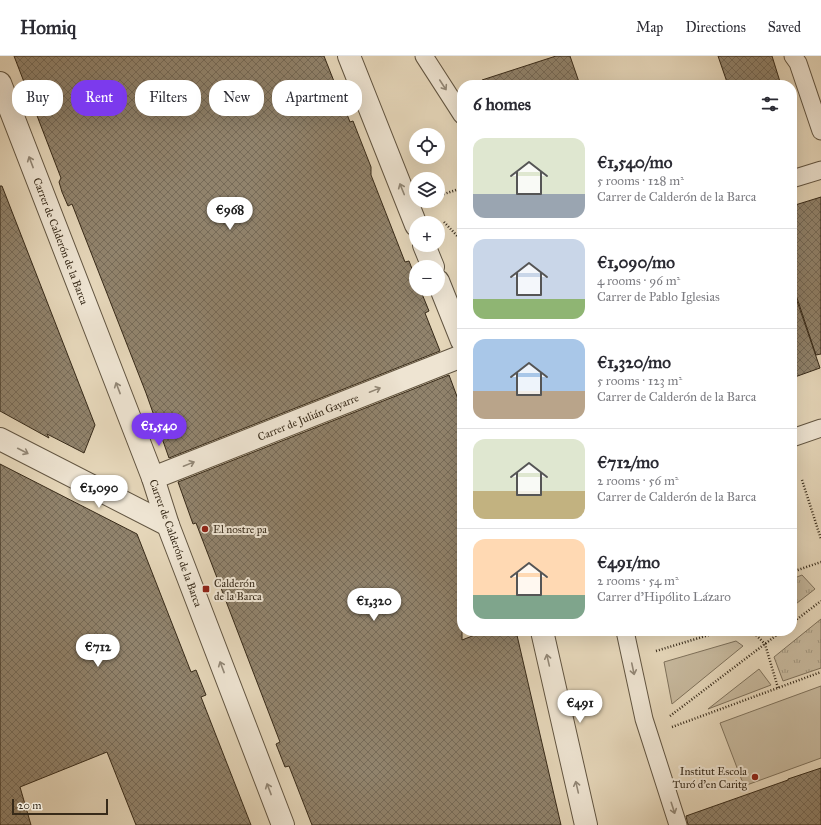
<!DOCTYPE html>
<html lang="en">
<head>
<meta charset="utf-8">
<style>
	:root { --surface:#fff; --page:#f7f7f7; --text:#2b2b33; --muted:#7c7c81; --line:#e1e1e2; --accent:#7c3aed }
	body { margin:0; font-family:"IM FELL Great Primer",serif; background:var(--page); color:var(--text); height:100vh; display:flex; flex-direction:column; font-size:15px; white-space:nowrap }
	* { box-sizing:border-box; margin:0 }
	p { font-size:13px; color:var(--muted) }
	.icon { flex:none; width:22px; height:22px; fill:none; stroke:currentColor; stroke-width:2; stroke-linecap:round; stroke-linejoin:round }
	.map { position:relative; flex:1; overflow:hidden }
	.side { position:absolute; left:457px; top:24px; width:340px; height:556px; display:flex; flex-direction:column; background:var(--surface); border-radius:16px; box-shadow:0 4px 16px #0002 }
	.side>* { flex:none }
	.banner { position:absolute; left:12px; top:24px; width:380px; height:36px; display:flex; gap:8px }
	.controls { position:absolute; left:409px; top:72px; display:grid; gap:8px }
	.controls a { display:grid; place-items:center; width:36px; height:36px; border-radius:50%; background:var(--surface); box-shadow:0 4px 16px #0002; font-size:20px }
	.scale { position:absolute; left:12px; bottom:10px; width:96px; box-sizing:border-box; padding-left:4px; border:2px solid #372a19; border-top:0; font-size:11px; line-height:14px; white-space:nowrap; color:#372a19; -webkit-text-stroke:3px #eee4d2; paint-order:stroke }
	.price { position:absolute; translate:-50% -34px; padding:0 9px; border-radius:14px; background:#fff; color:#222; font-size:13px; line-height:26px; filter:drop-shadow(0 1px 2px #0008) }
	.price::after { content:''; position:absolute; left:50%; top:24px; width:12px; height:9px; margin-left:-6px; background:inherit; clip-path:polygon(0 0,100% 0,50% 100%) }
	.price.active { background:var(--accent); color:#fff }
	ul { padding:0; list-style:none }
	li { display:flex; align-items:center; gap:12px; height:100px; padding:0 16px }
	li+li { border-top:1px solid var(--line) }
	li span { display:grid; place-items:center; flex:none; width:112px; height:80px; border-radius:12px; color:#555 }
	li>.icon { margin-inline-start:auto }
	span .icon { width:48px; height:48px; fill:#fffc; stroke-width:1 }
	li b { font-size:17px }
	h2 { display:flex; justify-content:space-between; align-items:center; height:48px; padding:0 16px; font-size:17px }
	.pill { padding:0 14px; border-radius:16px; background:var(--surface); box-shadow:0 4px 16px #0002; font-size:14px; line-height:36px }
	.pill.active { background:var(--accent); color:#fff }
	header { display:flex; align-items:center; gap:24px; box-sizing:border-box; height:56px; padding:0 20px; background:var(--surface); border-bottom:1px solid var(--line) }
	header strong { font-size:19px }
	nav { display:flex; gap:22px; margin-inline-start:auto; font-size:14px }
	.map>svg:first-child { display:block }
	.green { fill:#c7b99e; stroke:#7f725c }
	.park { fill:url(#park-tufts); stroke:#7f725c }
	.building { fill:url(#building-cross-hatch); stroke:#372a19 }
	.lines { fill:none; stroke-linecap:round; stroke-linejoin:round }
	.lane-casing { stroke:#625541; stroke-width:19 }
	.street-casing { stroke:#625541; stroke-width:24 }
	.path { stroke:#372a19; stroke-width:2.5; stroke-dasharray:1 2; stroke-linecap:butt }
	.lane { stroke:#eee4d2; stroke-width:17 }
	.street { stroke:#eee4d2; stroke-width:22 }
	.oneway { stroke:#928776 }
	.poi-dot { fill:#8f2418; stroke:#eee4d2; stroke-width:1.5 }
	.labels { text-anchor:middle; stroke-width:4; stroke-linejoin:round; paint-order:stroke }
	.street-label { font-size:11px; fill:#372a19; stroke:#eee4d2 }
	.poi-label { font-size:11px; fill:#372a19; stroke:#eee4d2; text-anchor:start }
</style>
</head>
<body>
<header>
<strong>Homiq</strong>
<nav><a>Map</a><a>Directions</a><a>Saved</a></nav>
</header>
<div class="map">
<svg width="821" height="769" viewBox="0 0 821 769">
	<defs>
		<pattern id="park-tufts" width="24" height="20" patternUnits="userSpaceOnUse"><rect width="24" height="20" fill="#c7b99e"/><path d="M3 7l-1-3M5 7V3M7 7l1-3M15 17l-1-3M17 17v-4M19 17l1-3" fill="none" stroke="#a29780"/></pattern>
		<pattern id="building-cross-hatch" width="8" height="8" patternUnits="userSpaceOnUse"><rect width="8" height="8" fill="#91836c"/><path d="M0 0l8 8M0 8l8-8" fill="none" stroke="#776b58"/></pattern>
	</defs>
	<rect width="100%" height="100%" fill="#e5d6b9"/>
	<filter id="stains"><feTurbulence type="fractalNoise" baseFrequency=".005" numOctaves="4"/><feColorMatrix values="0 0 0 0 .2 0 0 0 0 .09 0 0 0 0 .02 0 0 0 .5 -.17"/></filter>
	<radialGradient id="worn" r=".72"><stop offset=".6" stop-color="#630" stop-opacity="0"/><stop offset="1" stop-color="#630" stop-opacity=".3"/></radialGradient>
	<g class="green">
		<polygon points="736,585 743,590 672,648 664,606"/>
		<polygon points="759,613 771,629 708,653"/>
		<polygon points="821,630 821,702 744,730 720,667"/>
	</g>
	<g class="park">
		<polygon points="802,519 815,533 792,551 792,523"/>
		<polygon points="821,563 821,612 783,625 774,601"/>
	</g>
	<g class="building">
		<polygon points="14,0 324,0 350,66 353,65 371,111 371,119 405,206 409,205 416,223 416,233 420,233 429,255 425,257 440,295 169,402 146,337 72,148 68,150 62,136 59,126 61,122"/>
		<polygon points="556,0 570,0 580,29 483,29 482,24"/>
		<polygon points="718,0 772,0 781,29 728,29"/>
		<polygon points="0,130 2,130 95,369 84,397 47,378 49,382 0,355"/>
		<polygon points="821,141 821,298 816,299 792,227 792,150"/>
		<polygon points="796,242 820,312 792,322 792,243"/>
		<polygon points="449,319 462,354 462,584 485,575 516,575 561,769 312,769 289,710 285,711 276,688 280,686 196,467 193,468 178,426"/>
		<polygon points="0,408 137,478 191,616 196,614 206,639 201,641 251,769 136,769 107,696 20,731 31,769 0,769"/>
		<polygon points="821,712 821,769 688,769 686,760 788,724 788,723"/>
	</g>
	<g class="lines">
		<g class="lane-casing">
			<g id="lane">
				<polyline points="424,0 462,59"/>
				<polyline points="793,0 798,7 821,75"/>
				<polyline points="792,123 821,114"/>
				<polyline points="792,382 821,372"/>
				<polyline points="625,575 644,663 678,769"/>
			</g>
		</g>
		<g class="street-casing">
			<g id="street">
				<polyline points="349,0 416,169"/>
				<polyline points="0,27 153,422 168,469 283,769"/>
				<polyline points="424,189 433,211"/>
				<polyline points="438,225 462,285"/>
				<polyline points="0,383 168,469"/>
				<polyline points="153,422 462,300"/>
				<polyline points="542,575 586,769"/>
			</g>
		</g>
		<g class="path">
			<polyline points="438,140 462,132"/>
			<polyline points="444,166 462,185"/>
			<polyline points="802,424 821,483"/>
			<polyline points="792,516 821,506"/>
			<polyline points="792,567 821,545"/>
			<polyline points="752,575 765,588 778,632"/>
			<polyline points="656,595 722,575"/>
			<polyline points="670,660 782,575"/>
			<polyline points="672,671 821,616"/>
		</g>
		<use href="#lane" class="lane"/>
		<use href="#street" class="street"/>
	</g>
	<defs><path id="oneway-shaft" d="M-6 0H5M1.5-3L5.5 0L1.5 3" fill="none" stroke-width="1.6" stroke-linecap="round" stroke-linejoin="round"/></defs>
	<g class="oneway">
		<use href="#oneway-shaft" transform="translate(443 29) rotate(57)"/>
		<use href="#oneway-shaft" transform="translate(31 106) rotate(-111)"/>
		<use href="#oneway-shaft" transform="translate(402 133) rotate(-112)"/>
		<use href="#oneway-shaft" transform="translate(118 332) rotate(-111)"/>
		<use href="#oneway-shaft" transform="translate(375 334) rotate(-22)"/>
		<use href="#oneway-shaft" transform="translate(23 395) rotate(27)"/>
		<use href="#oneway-shaft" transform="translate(189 408) rotate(-22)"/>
		<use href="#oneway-shaft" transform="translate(548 604) rotate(-103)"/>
		<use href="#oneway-shaft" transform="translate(222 611) rotate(-111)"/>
		<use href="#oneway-shaft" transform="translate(633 613) rotate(78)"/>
		<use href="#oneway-shaft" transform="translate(577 731) rotate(-103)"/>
		<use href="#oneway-shaft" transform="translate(269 733) rotate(-111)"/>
		<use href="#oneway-shaft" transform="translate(673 752) rotate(72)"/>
	</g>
	<g class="poi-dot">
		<circle cx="205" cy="473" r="4"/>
		<rect x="202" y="529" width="8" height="8" rx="2"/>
		<circle cx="755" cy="721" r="4"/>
	</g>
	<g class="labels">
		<g class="street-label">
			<text transform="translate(61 185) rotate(69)" y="4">Carrer de Calderón de la Barca</text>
			<text transform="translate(308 361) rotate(-22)" y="4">Carrer de Julián Gayarre</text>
			<text transform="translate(176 487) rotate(70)" y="4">Carrer de Calderón de la Barca</text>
		</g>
		<g class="poi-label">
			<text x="213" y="477">El nostre pa</text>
			<text x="214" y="531">Calderón<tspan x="214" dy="13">de la Barca</tspan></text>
			<text x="747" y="719" text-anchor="end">Institut Escola<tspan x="747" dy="13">Turó d'en Caritg</tspan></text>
		</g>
	</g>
	<rect width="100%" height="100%" filter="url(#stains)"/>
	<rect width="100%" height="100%" fill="url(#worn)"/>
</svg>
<div class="controls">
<a><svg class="icon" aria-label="locate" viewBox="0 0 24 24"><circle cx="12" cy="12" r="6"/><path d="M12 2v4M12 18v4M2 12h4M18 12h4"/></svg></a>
<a><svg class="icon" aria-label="layers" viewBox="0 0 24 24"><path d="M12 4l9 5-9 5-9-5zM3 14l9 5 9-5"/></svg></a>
<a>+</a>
<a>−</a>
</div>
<div class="scale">20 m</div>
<b class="price" style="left:230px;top:175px">€968</b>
<b class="price active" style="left:159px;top:391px">€1,540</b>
<b class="price" style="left:99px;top:453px">€1,090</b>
<b class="price" style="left:374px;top:566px">€1,320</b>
<b class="price" style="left:98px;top:612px">€712</b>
<b class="price" style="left:580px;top:668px">€491</b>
<div class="banner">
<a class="pill">Buy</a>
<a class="pill active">Rent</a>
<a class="pill">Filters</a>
<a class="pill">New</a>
<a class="pill">Apartment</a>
</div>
<section class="side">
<h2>6 homes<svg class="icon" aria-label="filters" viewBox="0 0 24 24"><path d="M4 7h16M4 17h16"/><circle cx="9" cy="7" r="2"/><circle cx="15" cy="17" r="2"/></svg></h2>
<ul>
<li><span style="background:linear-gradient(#dfe7d0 70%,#9aa5b1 0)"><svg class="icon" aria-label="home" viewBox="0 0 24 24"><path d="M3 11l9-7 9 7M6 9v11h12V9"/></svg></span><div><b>€1,540/mo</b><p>5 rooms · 128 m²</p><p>Carrer de Calderón de la Barca</p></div></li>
<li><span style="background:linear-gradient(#c9d6e8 75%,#8fb573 0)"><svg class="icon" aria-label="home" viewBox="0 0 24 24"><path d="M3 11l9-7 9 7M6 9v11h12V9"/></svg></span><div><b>€1,090/mo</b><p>4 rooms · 96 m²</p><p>Carrer de Pablo Iglesias</p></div></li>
<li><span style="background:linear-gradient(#a9c7e8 65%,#b9a48a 0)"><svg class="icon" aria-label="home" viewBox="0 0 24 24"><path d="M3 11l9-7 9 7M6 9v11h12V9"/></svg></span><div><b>€1,320/mo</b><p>5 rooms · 123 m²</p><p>Carrer de Calderón de la Barca</p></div></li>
<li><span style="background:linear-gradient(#dfe7d0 65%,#c2b280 0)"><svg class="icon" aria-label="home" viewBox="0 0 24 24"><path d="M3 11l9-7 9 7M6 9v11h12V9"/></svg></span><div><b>€712/mo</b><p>2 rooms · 56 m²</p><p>Carrer de Calderón de la Barca</p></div></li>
<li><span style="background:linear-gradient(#ffd9b3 70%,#7fa58c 0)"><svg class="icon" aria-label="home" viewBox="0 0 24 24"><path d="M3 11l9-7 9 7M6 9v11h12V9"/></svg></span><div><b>€491/mo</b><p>2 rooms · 54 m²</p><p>Carrer d'Hipólito Lázaro</p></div></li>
</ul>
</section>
</div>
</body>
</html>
